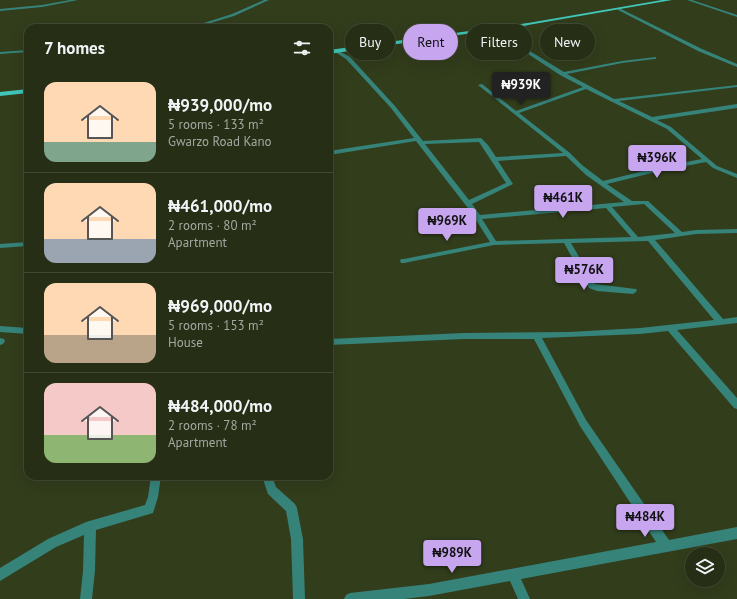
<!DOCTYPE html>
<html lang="en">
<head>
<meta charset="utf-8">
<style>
	:root { --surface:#262e15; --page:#2e361e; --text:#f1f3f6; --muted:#a4a8a0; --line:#424a34; --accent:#c7a6ef }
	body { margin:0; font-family:"PT Sans",sans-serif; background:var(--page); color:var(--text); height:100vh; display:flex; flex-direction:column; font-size:15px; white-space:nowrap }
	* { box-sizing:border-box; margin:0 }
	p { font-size:13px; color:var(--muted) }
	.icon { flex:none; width:22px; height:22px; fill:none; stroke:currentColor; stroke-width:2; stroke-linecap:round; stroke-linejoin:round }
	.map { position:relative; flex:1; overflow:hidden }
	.details { position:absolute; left:24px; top:24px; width:309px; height:456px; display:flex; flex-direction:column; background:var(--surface); border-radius:12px; box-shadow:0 4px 16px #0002,0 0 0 1px var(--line) }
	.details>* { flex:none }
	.hud { position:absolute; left:345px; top:24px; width:332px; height:36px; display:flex; gap:8px }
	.fabs { position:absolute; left:685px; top:547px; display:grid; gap:8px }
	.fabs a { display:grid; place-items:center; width:40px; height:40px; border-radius:50%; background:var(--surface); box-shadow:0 4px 16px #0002,0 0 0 1px var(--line); font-size:20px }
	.price { position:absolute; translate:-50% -34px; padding:0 9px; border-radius:4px; background:var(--accent); color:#111; font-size:13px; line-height:26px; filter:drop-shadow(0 1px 2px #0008) }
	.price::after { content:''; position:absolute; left:50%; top:24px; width:12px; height:9px; margin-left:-6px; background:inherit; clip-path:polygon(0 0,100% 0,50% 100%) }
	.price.selected { background:#222; color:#fff }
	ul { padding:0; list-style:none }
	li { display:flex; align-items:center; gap:12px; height:100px; padding:0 20px }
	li+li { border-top:1px solid var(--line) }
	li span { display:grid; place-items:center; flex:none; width:112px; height:80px; border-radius:12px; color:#555 }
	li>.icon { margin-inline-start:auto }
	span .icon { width:48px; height:48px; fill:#fffc; stroke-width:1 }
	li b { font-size:17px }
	h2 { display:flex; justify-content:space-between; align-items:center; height:48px; padding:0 20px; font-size:17px }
	.tag { padding:0 14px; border-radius:18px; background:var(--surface); box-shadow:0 4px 16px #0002,0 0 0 1px var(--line); font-size:14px; line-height:36px }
	.tag.selected { background:var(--accent); color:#111 }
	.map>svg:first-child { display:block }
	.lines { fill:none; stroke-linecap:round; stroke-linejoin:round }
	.minor { fill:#36837a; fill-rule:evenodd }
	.primary { fill:#41c6b8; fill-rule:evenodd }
</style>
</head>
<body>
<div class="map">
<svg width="737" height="599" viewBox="0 0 737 599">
	<rect width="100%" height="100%" fill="#323d1c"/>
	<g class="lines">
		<g class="minor">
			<polygon points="70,0 78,0 42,7 0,11 0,9 42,5"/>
			<polygon points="264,0 269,0 234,16 194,28 188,28 232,14"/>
			<polygon points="687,0 692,0 737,15 737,17"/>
			<polygon points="619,8 702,49 737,64 737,67 698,51 618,10"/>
			<path d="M527,23L530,24L505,36L564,72L622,61L656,57V59H654L622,63L567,74L614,99L737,85V87L619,101L652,117L737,104V108L657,120L671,127L717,166L737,174V178L713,168L706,162L660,171L607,184L632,201H648L682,232L696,230L737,229V233L696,234L655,240L723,319L737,317V323L677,330L737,398V409L734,408L668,331L640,334L542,338L586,420L669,540L737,527V539L521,579L530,599H518L510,581L429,596L404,599H344L346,595L350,593L429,584L656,542L580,426L534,339H464L329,345V339L464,333L569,332L640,328L714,320L648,241L571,243L595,284L636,289L637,291L633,294L597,291L589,288L564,243L494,245L404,263H401L400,261L401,259H404L490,242L471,212L416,141L329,155V151L414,138L391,108L346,59L335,52V50H337L350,57L395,106L423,141L481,138L488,145L496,157L563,153L478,85L482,84L516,111L583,87L560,75L501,36L502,33ZM586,89L667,129L702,159L660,167L603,181L582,165L570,153L519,113ZM479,142L506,183L469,200L425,144ZM566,156L586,175L624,202L480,215L472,204L513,184L498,161ZM644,204L675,233L638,237L612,207ZM606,208L631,237L496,241L482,219Z"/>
			<polygon points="28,50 28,52 0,54 0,52"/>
			<polygon points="28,242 28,246 0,248 0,244"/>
			<polygon points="0,326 28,328 28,334 0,332"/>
			<polygon points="0,338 4,339 5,341 3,344 0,345"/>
			<polygon points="151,476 161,476 158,497 153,513 96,530 95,571 92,599 80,599 83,571 84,535 56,547 0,581 0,568 48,539 86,522 145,505 148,497"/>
			<polygon points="262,476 272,476 276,487 295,504 297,508 303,539 305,599 293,599 291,539 286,511 268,494"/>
		</g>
		<g class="primary">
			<polygon points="662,0 672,0 528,25 329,54 329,50 528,23"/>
			<polygon points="28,89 28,93 0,96 0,92"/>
		</g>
	</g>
</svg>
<div class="fabs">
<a><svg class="icon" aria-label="layers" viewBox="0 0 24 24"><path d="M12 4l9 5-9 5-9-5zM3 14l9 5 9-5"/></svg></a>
</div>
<b class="price selected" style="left:521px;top:106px">₦939K</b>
<b class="price" style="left:657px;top:179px">₦396K</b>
<b class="price" style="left:563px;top:219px">₦461K</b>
<b class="price" style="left:447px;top:242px">₦969K</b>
<b class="price" style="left:584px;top:291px">₦576K</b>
<b class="price" style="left:645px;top:538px">₦484K</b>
<b class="price" style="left:452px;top:574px">₦989K</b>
<div class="hud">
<a class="tag">Buy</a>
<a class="tag selected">Rent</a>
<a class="tag">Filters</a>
<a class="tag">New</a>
</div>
<section class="details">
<h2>7 homes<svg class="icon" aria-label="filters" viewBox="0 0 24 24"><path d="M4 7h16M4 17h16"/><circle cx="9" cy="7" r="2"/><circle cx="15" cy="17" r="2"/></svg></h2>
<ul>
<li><span style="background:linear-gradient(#ffd9b3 75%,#7fa58c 0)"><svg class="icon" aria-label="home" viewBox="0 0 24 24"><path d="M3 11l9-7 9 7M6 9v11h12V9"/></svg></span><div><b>₦939,000/mo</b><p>5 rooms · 133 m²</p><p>Gwarzo Road Kano</p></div></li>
<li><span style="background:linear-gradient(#ffd9b3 70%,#9aa5b1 0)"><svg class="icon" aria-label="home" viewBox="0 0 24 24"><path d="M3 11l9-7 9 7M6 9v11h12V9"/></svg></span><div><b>₦461,000/mo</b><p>2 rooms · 80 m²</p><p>Apartment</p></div></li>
<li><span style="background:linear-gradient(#ffd9b3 65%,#b9a48a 0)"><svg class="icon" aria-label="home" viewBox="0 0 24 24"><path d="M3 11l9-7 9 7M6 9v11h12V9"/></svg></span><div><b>₦969,000/mo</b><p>5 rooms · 153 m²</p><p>House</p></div></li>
<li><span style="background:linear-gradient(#f6c9c9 65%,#8fb573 0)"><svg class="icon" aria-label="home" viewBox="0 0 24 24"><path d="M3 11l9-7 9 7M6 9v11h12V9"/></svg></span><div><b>₦484,000/mo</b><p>2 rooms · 78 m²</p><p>Apartment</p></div></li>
</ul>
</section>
</div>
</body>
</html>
